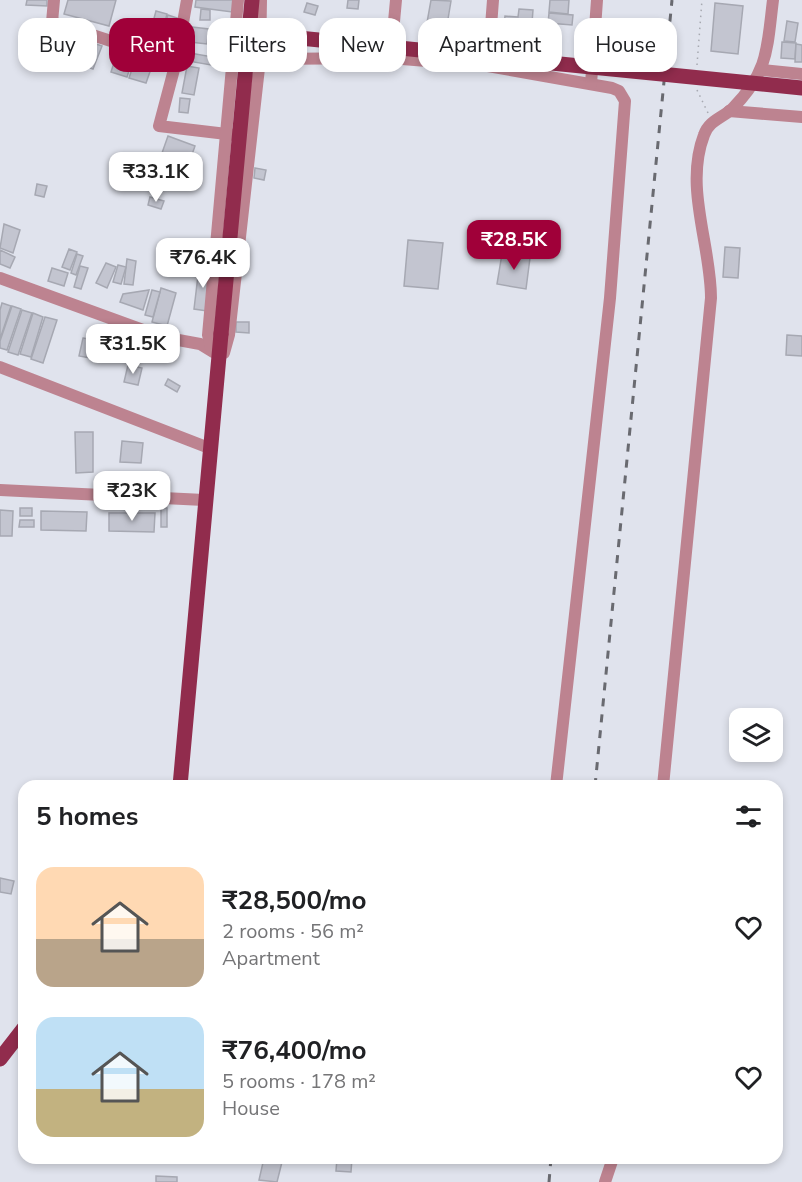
<!DOCTYPE html>
<html lang="en">
<head>
<meta charset="utf-8">
<style>
	:root { --surface:#fff; --page:#f6f6f6; --text:#202124; --muted:#757577; --accent:#a00039 }
	body { margin:0; font-family:"Nunito Sans",sans-serif; background:var(--page); color:var(--text); height:100vh; display:flex; flex-direction:column; font-size:22px; white-space:nowrap }
	* { box-sizing:border-box; margin:0 }
	p { font-size:20px; color:var(--muted) }
	.icon { flex:none; width:33px; height:33px; fill:none; stroke:currentColor; stroke-width:2; stroke-linecap:round; stroke-linejoin:round }
	.map { position:relative; flex:1; overflow:hidden }
	.details { position:absolute; left:18px; top:780px; width:765px; height:384px; display:flex; flex-direction:column; background:var(--surface); border-radius:18px; box-shadow:0 3px 9px #0003 }
	.details>* { flex:none }
	.banner { position:absolute; left:18px; top:18px; width:766px; height:54px; display:flex; gap:12px }
	.fabs { position:absolute; left:729px; top:708px; display:grid; gap:12px }
	.fabs a { display:grid; place-items:center; width:54px; height:54px; border-radius:12px; background:var(--surface); box-shadow:0 3px 9px #0003; font-size:30px }
	.price { position:absolute; translate:-50% -51px; padding:0 14px; border-radius:12px; background:#fff; color:#222; font-size:20px; line-height:39px; filter:drop-shadow(0 2px 3px #0008) }
	.price::after { content:''; position:absolute; left:50%; top:36px; width:18px; height:14px; margin-left:-9px; background:inherit; clip-path:polygon(0 0,100% 0,50% 100%) }
	.price.selected { background:var(--accent); color:#fff }
	ul { padding:0; list-style:none }
	li { display:flex; align-items:center; gap:18px; height:150px; padding:0 18px }
	li span { display:grid; place-items:center; flex:none; width:168px; height:120px; border-radius:18px; color:#555 }
	li>.icon { margin-inline-start:auto }
	span .icon { width:72px; height:72px; fill:#fffc; stroke-width:1 }
	li b { font-size:26px }
	h2 { display:flex; justify-content:space-between; align-items:center; height:72px; padding:0 18px; font-size:26px }
	.chip { padding:0 21px; border-radius:18px; background:var(--surface); box-shadow:0 3px 9px #0003; font-size:21px; line-height:54px }
	.chip.selected { background:var(--accent); color:#fff }
	.map>svg:first-child { display:block }
	.building { fill:#c3c5d0; stroke:#a6a8b2; stroke-width:1.5 }
	.lines { fill:none; stroke-linecap:round; stroke-linejoin:round }
	.path { stroke:#a7a9b1; stroke-width:1.5; stroke-dasharray:1.5 4.5; stroke-linecap:butt }
	.minor { stroke:#bd8390; stroke-width:12 }
	.major { stroke:#912c4d; stroke-width:15 }
	.rail { stroke:#696a70; stroke-width:3; stroke-dasharray:8 8; stroke-linecap:butt }
	.major-bridge { stroke:#912c4d; stroke-width:15 }
</style>
</head>
<body>
<div class="map">
<svg width="802" height="1182" viewBox="0 0 802 1182">
	<rect width="100%" height="100%" fill="#e0e3ed"/>
	<g class="building">
		<polygon points="27,0 47,0 47,6 26,5"/>
		<polygon points="68,0 116,0 109,26 64,14"/>
		<polygon points="196,0 234,0 232,12 195,7"/>
		<polygon points="348,0 359,0 358,9 347,8"/>
		<polygon points="431,0 451,1 446,31 426,28"/>
		<polygon points="550,0 569,0 568,14 549,12"/>
		<polygon points="307,3 318,6 315,15 304,12"/>
		<polygon points="715,3 743,6 738,54 711,51"/>
		<polygon points="201,9 210,10 210,20 200,20"/>
		<polygon points="519,9 533,10 531,36 503,34 505,16 518,17"/>
		<polygon points="156,11 167,14 164,26 153,22"/>
		<polygon points="549,13 573,15 572,25 548,23"/>
		<polygon points="168,15 177,18 174,29 164,26"/>
		<polygon points="787,21 798,23 795,42 784,41"/>
		<polygon points="192,27 209,29 207,44 190,42"/>
		<polygon points="217,30 230,31 228,44 216,43"/>
		<polygon points="87,41 102,46 93,69 79,64"/>
		<polygon points="782,42 796,43 795,59 781,58"/>
		<polygon points="796,44 802,45 802,62 795,62"/>
		<polygon points="119,47 135,52 127,77 111,72"/>
		<polygon points="214,47 229,50 228,57 213,54"/>
		<polygon points="190,53 213,57 211,65 188,61"/>
		<polygon points="215,57 227,58 226,65 214,65"/>
		<polygon points="135,60 152,66 146,83 129,78"/>
		<polygon points="187,66 199,68 194,95 182,93"/>
		<polygon points="180,98 190,99 188,113 179,112"/>
		<polygon points="168,136 195,146 189,163 162,153"/>
		<polygon points="120,158 135,162 131,175 117,171"/>
		<polygon points="255,168 266,170 264,180 254,178"/>
		<polygon points="37,184 47,186 44,197 35,195"/>
		<polygon points="150,197 164,201 161,209 148,205"/>
		<polygon points="4,224 20,230 13,253 0,248"/>
		<polygon points="408,240 443,243 438,289 404,286"/>
		<polygon points="725,247 740,248 738,278 723,277"/>
		<polygon points="69,249 77,252 70,270 62,267"/>
		<polygon points="0,250 15,257 10,268 0,264"/>
		<polygon points="77,254 83,256 76,275 71,273"/>
		<polygon points="502,254 530,258 526,289 497,284"/>
		<polygon points="127,259 136,261 133,285 124,284"/>
		<polygon points="106,263 116,267 107,288 96,283"/>
		<polygon points="118,265 126,267 121,284 113,282"/>
		<polygon points="80,266 88,268 81,289 74,287"/>
		<polygon points="199,267 212,268 207,311 194,309"/>
		<polygon points="52,268 68,273 64,286 48,281"/>
		<polygon points="161,288 176,293 167,326 152,322"/>
		<polygon points="149,290 143,310 120,302 123,294"/>
		<polygon points="152,290 160,292 153,317 145,315"/>
		<polygon points="2,303 11,306 0,339 0,310"/>
		<polygon points="12,306 21,309 7,350 0,348 0,341"/>
		<polygon points="22,310 32,313 18,355 8,352"/>
		<polygon points="33,313 43,317 31,357 20,354"/>
		<polygon points="45,317 57,320 43,363 31,359"/>
		<polygon points="236,322 249,322 249,333 236,332"/>
		<polygon points="787,335 802,336 802,356 786,355"/>
		<polygon points="83,338 110,343 106,361 79,356"/>
		<polygon points="128,365 142,368 138,385 124,382"/>
		<polygon points="168,379 180,386 177,392 165,385"/>
		<polygon points="75,432 93,432 93,472 76,473"/>
		<polygon points="122,441 143,443 141,463 120,462"/>
		<rect x="20" y="508" width="12" height="8"/>
		<rect x="161" y="508" width="6" height="19"/>
		<polygon points="0,510 13,511 12,536 0,536"/>
		<polygon points="41,511 87,512 86,531 41,530"/>
		<polygon points="109,513 155,513 154,532 109,531"/>
		<polygon points="20,520 34,520 34,527 19,527"/>
		<polygon points="0,878 14,881 11,894 0,892"/>
		<polygon points="264,1158 283,1158 277,1182 259,1180"/>
		<polygon points="337,1158 352,1158 351,1172 336,1171"/>
		<polygon points="156,1176 177,1177 177,1182 156,1182"/>
	</g>
	<g class="lines">
		<g class="path">
			<polyline points="697,65 702,0"/>
			<polyline points="697,90 708,113"/>
		</g>
		<g class="minor">
			<polyline points="54,0 52,22 176,62"/>
			<polyline points="187,0 176,62 159,126 235,135"/>
			<polyline points="391,54 396,0"/>
			<polyline points="260,59 390,58 488,66 612,88 619,91 625,101 610,298 556,786"/>
			<polyline points="488,65 493,0"/>
			<polyline points="762,70 802,74"/>
			<polyline points="591,84 597,0"/>
			<polyline points="729,111 802,117"/>
			<polyline points="0,278 162,337 200,344 213,352"/>
			<polyline points="211,348 208,335 238,0"/>
			<polyline points="224,353 229,335 260,59 261,0"/>
			<polyline points="0,367 209,448"/>
			<polyline points="0,490 204,500"/>
			<path d="M663,786L711,298C711,245 684,187 704,135C709,120 723,118 733,108C769,71 767,48 773,0"/>
			<polyline points="605,1182 613,1158"/>
		</g>
		<g class="major">
			<polyline points="180,786 221,334"/>
			<polyline points="0,1059 24,1028"/>
		</g>
		<g class="rail">
			<polyline points="595,786 672,0"/>
			<polyline points="549,1182 551,1158"/>
		</g>
		<g class="major-bridge">
			<polyline points="249,33 802,88"/>
			<polyline points="221,334 252,0"/>
		</g>
	</g>
</svg>
<div class="fabs">
<a><svg class="icon" aria-label="layers" viewBox="0 0 24 24"><path d="M12 4l9 5-9 5-9-5zM3 14l9 5 9-5"/></svg></a>
</div>
<b class="price" style="left:156px;top:203px">₹33.1K</b>
<b class="price selected" style="left:514px;top:271px">₹28.5K</b>
<b class="price" style="left:203px;top:289px">₹76.4K</b>
<b class="price" style="left:133px;top:375px">₹31.5K</b>
<b class="price" style="left:132px;top:522px">₹23K</b>
<div class="banner">
<a class="chip">Buy</a>
<a class="chip selected">Rent</a>
<a class="chip">Filters</a>
<a class="chip">New</a>
<a class="chip">Apartment</a>
<a class="chip">House</a>
</div>
<section class="details">
<h2>5 homes<svg class="icon" aria-label="filters" viewBox="0 0 24 24"><path d="M4 7h16M4 17h16"/><circle cx="9" cy="7" r="2"/><circle cx="15" cy="17" r="2"/></svg></h2>
<ul>
<li><span style="background:linear-gradient(#ffd9b3 60%,#b9a48a 0)"><svg class="icon" aria-label="home" viewBox="0 0 24 24"><path d="M3 11l9-7 9 7M6 9v11h12V9"/></svg></span><div><b>₹28,500/mo</b><p>2 rooms · 56 m²</p><p>Apartment</p></div><svg class="icon" aria-label="heart" viewBox="0 0 24 24"><path d="M12 20l-8-8c-3-5 5-10 8-4 3-6 11-1 8 4z"/></svg></li>
<li><span style="background:linear-gradient(#bfe0f5 60%,#c2b280 0)"><svg class="icon" aria-label="home" viewBox="0 0 24 24"><path d="M3 11l9-7 9 7M6 9v11h12V9"/></svg></span><div><b>₹76,400/mo</b><p>5 rooms · 178 m²</p><p>House</p></div><svg class="icon" aria-label="heart" viewBox="0 0 24 24"><path d="M12 20l-8-8c-3-5 5-10 8-4 3-6 11-1 8 4z"/></svg></li>
</ul>
</section>
</div>
</body>
</html>
